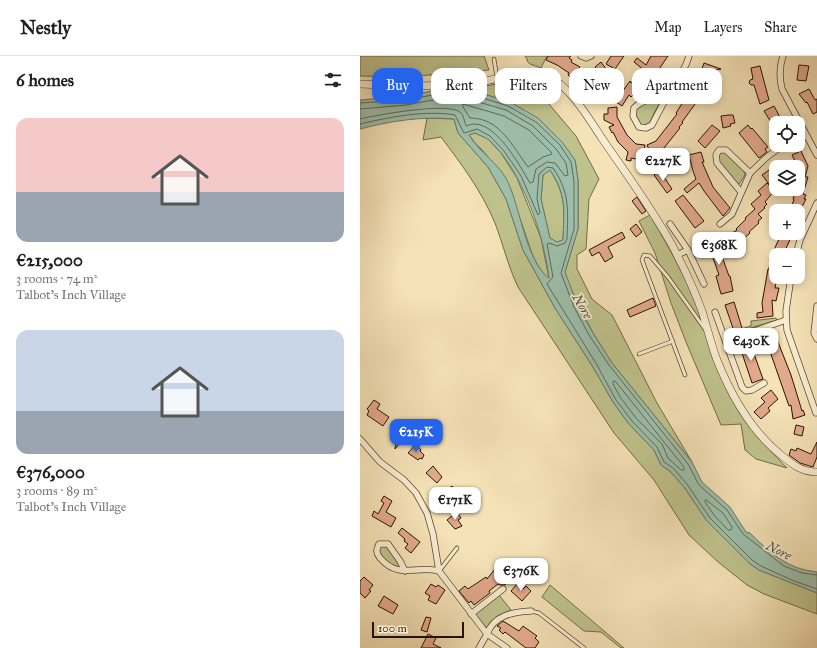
<!DOCTYPE html>
<html lang="en">
<head>
<meta charset="utf-8">
<style>
	:root { --surface:#fff; --page:#f2f2f2; --text:#202124; --muted:#757577; --line:#e0e0e0; --accent:#2563eb }
	body { margin:0; font-family:"IM FELL Great Primer",serif; background:var(--page); color:var(--text); height:100vh; display:flex; flex-direction:column; font-size:15px; white-space:nowrap }
	* { box-sizing:border-box; margin:0 }
	p { font-size:13px; color:var(--muted) }
	.icon { flex:none; width:22px; height:22px; fill:none; stroke:currentColor; stroke-width:2; stroke-linecap:round; stroke-linejoin:round }
	.map { position:relative; flex:1; overflow:hidden }
	.details { display:flex; flex-direction:column; background:var(--surface); width:360px }
	.details>* { flex:none }
	.top-card { position:absolute; left:12px; top:12px; width:380px; height:36px; display:flex; gap:8px }
	.fabs { position:absolute; left:409px; top:60px; display:grid; gap:8px }
	.fabs a { display:grid; place-items:center; width:36px; height:36px; border-radius:8px; background:var(--surface); box-shadow:0 2px 10px #0003; font-size:20px }
	.scale { position:absolute; left:12px; bottom:10px; width:92px; box-sizing:border-box; padding-left:4px; border:2px solid #261400; border-top:0; font-size:11px; line-height:14px; white-space:nowrap; color:#261400; -webkit-text-stroke:3px #f8ecd0; paint-order:stroke }
	.price { position:absolute; translate:-50% -34px; padding:0 9px; border-radius:8px; background:#fff; color:#222; font-size:13px; line-height:26px; filter:drop-shadow(0 1px 2px #0008) }
	.price::after { content:''; position:absolute; left:50%; top:24px; width:12px; height:9px; margin-left:-6px; background:inherit; clip-path:polygon(0 0,100% 0,50% 100%) }
	.price.active { background:var(--accent); color:#fff }
	ul { padding:0; list-style:none }
	li { display:grid; align-content:center; gap:8px; height:212px; padding:0 16px }
	li span { display:grid; place-items:center; height:124px; border-radius:12px; color:#555 }
	li>.icon { margin-inline-start:auto }
	span .icon { width:72px; height:72px; fill:#fffc; stroke-width:1 }
	li b { font-size:17px }
	h2 { display:flex; justify-content:space-between; align-items:center; height:48px; padding:0 16px; font-size:17px }
	.chip { padding:0 14px; border-radius:12px; background:var(--surface); box-shadow:0 2px 10px #0003; font-size:14px; line-height:36px }
	.chip.active { background:var(--accent); color:#fff }
	header { display:flex; align-items:center; gap:24px; box-sizing:border-box; height:56px; padding:0 20px; background:var(--surface); border-bottom:1px solid var(--line) }
	header strong { font-size:19px }
	nav { display:flex; gap:22px; margin-inline-start:auto; font-size:14px }
	main { display:flex; flex:1; min-height:0 }
	.map>svg:first-child { display:block }
	.green { fill:#bfc28c; stroke:#726b46 }
	.water { fill:#9dbeaa; stroke:#6d7a66; fill-rule:evenodd }
	.lines { fill:none; stroke-linecap:round; stroke-linejoin:round }
	.shore { stroke:#626955; stroke-width:1 }
	.building { fill:#e3a98d; stroke:#261400 }
	.service-casing { stroke:#5a482e; stroke-width:4.5 }
	.minor-casing { stroke:#5a482e; stroke-width:7 }
	.tertiary-casing { stroke:#5a482e; stroke-width:8 }
	.service { stroke:#f8ecd0; stroke-width:3 }
	.minor { stroke:#f8ecd0; stroke-width:5.5 }
	.tertiary { stroke:#f8ecd0; stroke-width:7 }
	.labels { text-anchor:middle; stroke-width:3.5; stroke-linejoin:round; paint-order:stroke }
	.water-label { font-size:13px; font-style:italic; fill:#50503c; stroke:#f8ecd0 }
</style>
</head>
<body>
<header>
<strong>Nestly</strong>
<nav><a>Map</a><a>Layers</a><a>Share</a></nav>
</header>
<main>
<section class="details">
<h2>6 homes<svg class="icon" aria-label="filters" viewBox="0 0 24 24"><path d="M4 7h16M4 17h16"/><circle cx="9" cy="7" r="2"/><circle cx="15" cy="17" r="2"/></svg></h2>
<ul>
<li><span style="background:linear-gradient(#f6c9c9 60%,#9aa5b1 0)"><svg class="icon" aria-label="home" viewBox="0 0 24 24"><path d="M3 11l9-7 9 7M6 9v11h12V9"/></svg></span><div><b>€215,000</b><p>3 rooms · 74 m²</p><p>Talbot's Inch Village</p></div></li>
<li><span style="background:linear-gradient(#c9d6e8 65%,#9aa5b1 0)"><svg class="icon" aria-label="home" viewBox="0 0 24 24"><path d="M3 11l9-7 9 7M6 9v11h12V9"/></svg></span><div><b>€376,000</b><p>3 rooms · 89 m²</p><p>Talbot's Inch Village</p></div></li>
</ul>
</section>
<div class="map">
<svg width="457" height="592" viewBox="0 0 457 592">
	<rect width="100%" height="100%" fill="#f5e2b7"/>
	<filter id="stains"><feTurbulence type="fractalNoise" baseFrequency=".005" numOctaves="4"/><feColorMatrix values="0 0 0 0 .2 0 0 0 0 .09 0 0 0 0 .02 0 0 0 .5 -.17"/></filter>
	<radialGradient id="worn" r=".72"><stop offset=".6" stop-color="#630" stop-opacity="0"/><stop offset="1" stop-color="#630" stop-opacity=".3"/></radialGradient>
	<g class="green">
		<polygon points="0,0 124,0 129,14 45,21 0,20"/>
		<polygon points="165,0 187,0 181,12 170,8 167,5 167,3"/>
		<polygon points="162,24 181,25 192,30 183,41 216,80 239,123 229,143 226,193 217,199 217,213 232,243 252,259 297,347 332,406 252,307 233,277 209,230 205,216 218,173 218,124 215,104 150,46 107,33"/>
		<path d="M300,41L301,45L295,55L289,68C281,72 278,65 275,58C277,47 290,45 300,41Z"/>
		<path d="M67,62L94,63L98,77L128,111L146,143L163,194L195,252L233,311L253,346L269,368L294,394L301,409L310,415L324,431L347,465L389,507L399,514L457,537V558L404,538L387,529L357,505L329,479L294,424L254,377L158,231C148,210 143,188 135,167C121,134 102,109 81,81L63,84Z"/>
		<path d="M115,77L128,83L141,97L157,122L181,182L189,223C180,215 174,204 170,192C160,161 149,129 129,102C123,94 115,88 109,79Z"/>
		<polygon points="364,95 384,115 385,119 379,128 378,128 359,106 358,101 359,97"/>
		<path d="M190,114C207,141 204,154 203,184L197,186L190,183L181,143L183,119Z"/>
		<path d="M290,159C308,190 326,221 338,254C351,289 357,319 376,351C389,374 409,393 427,412L396,403L385,394L381,368L361,369L326,286L311,247L295,197L279,165Z"/>
		<polygon points="416,262 417,264 368,279 368,277 391,270 391,265"/>
		<path d="M21,490H28L42,512C30,512 24,504 18,495Z"/>
		<polygon points="190,529 264,592 261,592 241,576 224,575 182,541"/>
		<polygon points="139,539 151,554 137,560 127,572 114,558"/>
	</g>
	<path class="water" d="M83,33H107L150,46L178,62L203,87L215,104L218,124V173L205,216L218,250L233,277L252,307L332,406L342,426L370,451L386,476L390,477C405,492 423,509 445,514C449,515 453,515 457,516V537L399,514L389,507L347,465L324,431L310,415L301,409L294,394L269,368L253,346L233,311L195,252L163,194L146,143L128,111L98,77L94,63C63,60 30,65 0,73V44L45,40ZM115,77C119,79 125,81 129,84C162,114 184,179 189,222C166,206 160,150 147,124C138,107 119,96 109,79ZM190,114C207,139 204,155 203,184L197,186L190,182L181,143L183,119Z"/>
	<g class="lines">
		<g class="shore">
			<polyline points="0,47 46,44 83,37 107,37 148,50 176,66 200,89 211,106 214,125 214,173 201,217 214,251 229,279 249,309 328,408 339,429 367,454 383,478 424,510 442,517 457,519"/>
			<path d="M103,48L144,60L169,74L191,96L192,98L183,101L168,111C152,90 140,62 110,62L103,51Z"/>
			<path d="M0,53L46,49L84,42H105L146,54L173,70L196,93L206,107L208,119L205,120L195,107L187,106L176,113L173,126L170,127C160,110 138,69 115,68C112,68 109,69 106,70C104,65 104,59 100,56C87,46 17,59 0,63"/>
			<path d="M0,68C30,61 65,54 95,59L104,77L117,73L130,80L144,95L161,120L178,159L180,157L177,143L179,118L187,111L193,112C210,136 208,155 207,183L205,187L197,190L189,187L187,188L193,221L187,228L237,309L256,344L272,365L297,391L304,406L313,412L327,428L350,462L392,504L401,510L434,525L457,533"/>
			<polygon points="254,325 256,326 324,411 324,414 321,414 308,402 302,388 276,362 260,341 253,328"/>
			<polygon points="346,444 363,457 372,471 371,474 368,474 354,459 345,446"/>
		</g>
	</g>
	<g class="building">
		<polygon points="188,0 211,0 209,2 212,4 211,6 220,11 218,14 233,13 234,26 228,26 228,24 216,25 212,23 208,19 209,17 197,9 186,4"/>
		<polygon points="251,0 264,0 255,13 246,8"/>
		<polygon points="291,0 308,0 293,22 291,21 282,33 281,32 271,41 269,39 262,50 252,43 259,34 262,36 270,25 271,27 284,14 274,6 277,2 286,9"/>
		<polygon points="241,6 249,17 242,22 235,11"/>
		<polygon points="344,7 361,13 356,14 357,16 352,15 349,29 322,66 323,67 319,71 320,72 304,92 296,96 298,100 293,102 287,89 296,85 317,58 316,57 323,46 321,45 340,18"/>
		<polygon points="439,9 449,10 446,25 437,24"/>
		<polygon points="400,10 409,44 400,48 394,29 391,29 389,27 390,24 393,23 391,12"/>
		<polygon points="449,33 455,44 457,43 457,56 453,58 447,46 446,47 439,38"/>
		<polygon points="414,50 423,67 416,67 416,74 404,55"/>
		<polygon points="257,51 257,61 267,79 276,88 285,89 283,99 278,98 276,103 271,102 271,105 266,104 268,96 258,86 253,76 252,77 249,71 254,69 244,64 244,58 248,58 248,52"/>
		<polygon points="369,59 373,59 375,67 370,68 371,70 363,72 361,60"/>
		<polygon points="352,69 360,75 345,92 338,85"/>
		<polygon points="388,69 391,73 392,72 408,91 405,93 407,96 399,102 379,77"/>
		<polygon points="441,95 448,110 445,121 448,121 443,138 446,139 444,143 446,143 440,155 429,155 434,144 433,143 436,135 438,136 438,111 432,99"/>
		<polygon points="341,96 344,106 342,106 353,131 370,152 363,160 344,135 339,127 327,137 324,133 336,123 333,115 329,99"/>
		<polygon points="412,112 416,117 416,122 409,128 402,119"/>
		<polygon points="300,115 312,133 307,137 294,119"/>
		<polygon points="407,127 414,135 405,146 407,148 404,151 405,152 398,158 402,162 398,165 399,167 389,176 390,177 380,186 381,187 377,190 375,187 369,191 364,182 377,174 376,173 386,163 385,162 395,153 391,148 401,139 398,135"/>
		<polygon points="323,139 344,165 335,172 315,145"/>
		<polygon points="277,141 286,155 282,158 272,145"/>
		<polygon points="276,168 282,176 276,181 270,173"/>
		<polygon points="262,176 265,182 248,191 253,201 245,206 239,196 232,200 229,194"/>
		<polygon points="349,177 360,195 369,220 370,220 373,235 361,238 356,220 359,219 351,196 352,196 346,186 344,187 341,182"/>
		<polygon points="422,177 433,177 423,199 416,199 416,221 417,222 415,232 419,232 416,245 412,244 413,260 397,262 397,257 403,256 402,247 408,213 409,213 410,205 409,204"/>
		<polygon points="293,242 296,250 270,261 267,254"/>
		<polygon points="374,246 382,272 374,275 365,249"/>
		<polygon points="414,276 431,319 442,355 443,354 445,359 433,363 431,349 429,350 405,281 407,281 407,278"/>
		<polygon points="389,284 403,323 392,327 379,288"/>
		<polygon points="411,334 418,343 408,352 410,355 401,363 394,356 405,346 401,342"/>
		<polygon points="14,344 20,348 17,353 29,361 23,370 7,359 9,355 7,353"/>
		<polygon points="436,369 444,371 442,380 434,378"/>
		<polygon points="37,373 52,386 40,387 35,393 36,384 31,379"/>
		<polygon points="457,386 457,401 453,411 440,407 429,399 431,393 436,395 437,392 451,398"/>
		<polygon points="56,388 61,394 60,395 64,399 62,403 60,402 58,404 48,397"/>
		<polygon points="73,410 82,421 77,427 66,417"/>
		<polygon points="92,430 95,434 93,435 95,438 93,439 97,445 93,448 92,446 90,448 81,438"/>
		<polygon points="24,440 32,445 26,456 36,462 31,471 12,460 14,455 18,458 24,447 21,445"/>
		<polygon points="97,456 101,462 98,464 102,470 95,473 87,464"/>
		<polygon points="42,472 60,486 51,497 45,492 48,488 44,485 45,483 38,477"/>
		<polygon points="135,513 149,524 145,529 141,529 138,528 129,535 130,537 114,549 111,545 109,547 99,535 105,530 108,533 126,521 127,523"/>
		<polygon points="4,521 13,529 9,534 11,535 5,542 0,537 0,525"/>
		<polygon points="71,528 76,531 78,529 85,534 76,548 68,544 70,540 65,537"/>
		<polygon points="157,528 163,533 166,530 171,535 162,545 151,535"/>
		<polygon points="24,540 38,549 33,558 18,550"/>
		<polygon points="66,561 71,562 67,576 61,574"/>
		<polygon points="143,565 159,575 163,570 177,580 175,582 179,586 175,592 166,592 145,576 143,578 139,574 141,572 137,570"/>
		<polygon points="68,578 76,582 73,588 81,592 61,592"/>
	</g>
	<g class="lines">
		<g class="service-casing">
			<g id="service">
				<polyline points="134,3 137,22"/>
				<polyline points="279,298 313,285"/>
				<polyline points="325,319 282,204 284,199 290,200 308,221 345,273"/>
				<polyline points="79,515 97,492"/>
				<polyline points="171,555 179,557 224,592"/>
			</g>
		</g>
		<g class="minor-casing">
			<g id="minor">
				<polyline points="221,0 226,2 231,0"/>
				<path d="M423,0C419,12 419,21 422,33L457,99"/>
				<path d="M302,37L304,41V46L292,69L286,72L279,71L273,60L274,52C279,46 287,45 293,41C310,34 324,18 329,0"/>
				<polyline points="438,78 443,74"/>
				<polyline points="381,136 357,107 356,99 359,94 366,94 390,117"/>
				<polyline points="310,168 328,194 344,228"/>
				<polyline points="360,168 372,158 390,117 407,101 423,89"/>
				<polyline points="317,199 328,194"/>
				<polyline points="436,199 440,184 457,147"/>
				<polyline points="431,221 426,255 427,274 456,357"/>
				<polyline points="457,250 454,277 457,283"/>
				<polyline points="355,256 382,331 386,335 392,334 404,327"/>
				<polyline points="366,285 426,264"/>
				<path d="M0,383L20,406L44,424L56,437L67,457L73,478L79,515L127,578C134,559 153,556 171,555"/>
				<path d="M45,515L40,505L28,488H19C16,494 16,497 20,502C39,524 56,509 79,515"/>
				<polyline points="111,558 143,533"/>
				<polyline points="119,592 127,578 147,592"/>
			</g>
		</g>
		<g class="tertiary-casing">
			<path id="tertiary" d="M0,28C28,29 57,31 86,29C97,28 108,27 120,26C141,23 166,12 187,20C209,29 228,61 241,81C265,116 291,151 312,189C323,210 334,233 342,255C347,271 351,288 357,304C371,339 391,375 421,399C433,409 442,416 457,416"/>
		</g>
		<use href="#service" class="service"/>
		<use href="#minor" class="minor"/>
		<use href="#tertiary" class="tertiary"/>
	</g>
	<g class="labels">
		<g class="water-label">
			<text transform="translate(223 250) rotate(60)" y="5">Nore</text>
			<text transform="translate(419 494) rotate(27)" y="5">Nore</text>
		</g>
	</g>
	<rect width="100%" height="100%" filter="url(#stains)"/>
	<rect width="100%" height="100%" fill="url(#worn)"/>
</svg>
<div class="fabs">
<a><svg class="icon" aria-label="locate" viewBox="0 0 24 24"><circle cx="12" cy="12" r="6"/><path d="M12 2v4M12 18v4M2 12h4M18 12h4"/></svg></a>
<a><svg class="icon" aria-label="layers" viewBox="0 0 24 24"><path d="M12 4l9 5-9 5-9-5zM3 14l9 5 9-5"/></svg></a>
<a>+</a>
<a>−</a>
</div>
<div class="scale">100 m</div>
<b class="price" style="left:303px;top:126px">€227K</b>
<b class="price" style="left:359px;top:210px">€368K</b>
<b class="price" style="left:391px;top:306px">€430K</b>
<b class="price active" style="left:56px;top:397px">€215K</b>
<b class="price" style="left:95px;top:465px">€171K</b>
<b class="price" style="left:161px;top:536px">€376K</b>
<div class="top-card">
<a class="chip active">Buy</a>
<a class="chip">Rent</a>
<a class="chip">Filters</a>
<a class="chip">New</a>
<a class="chip">Apartment</a>
</div>
</div>
</main>
</body>
</html>
